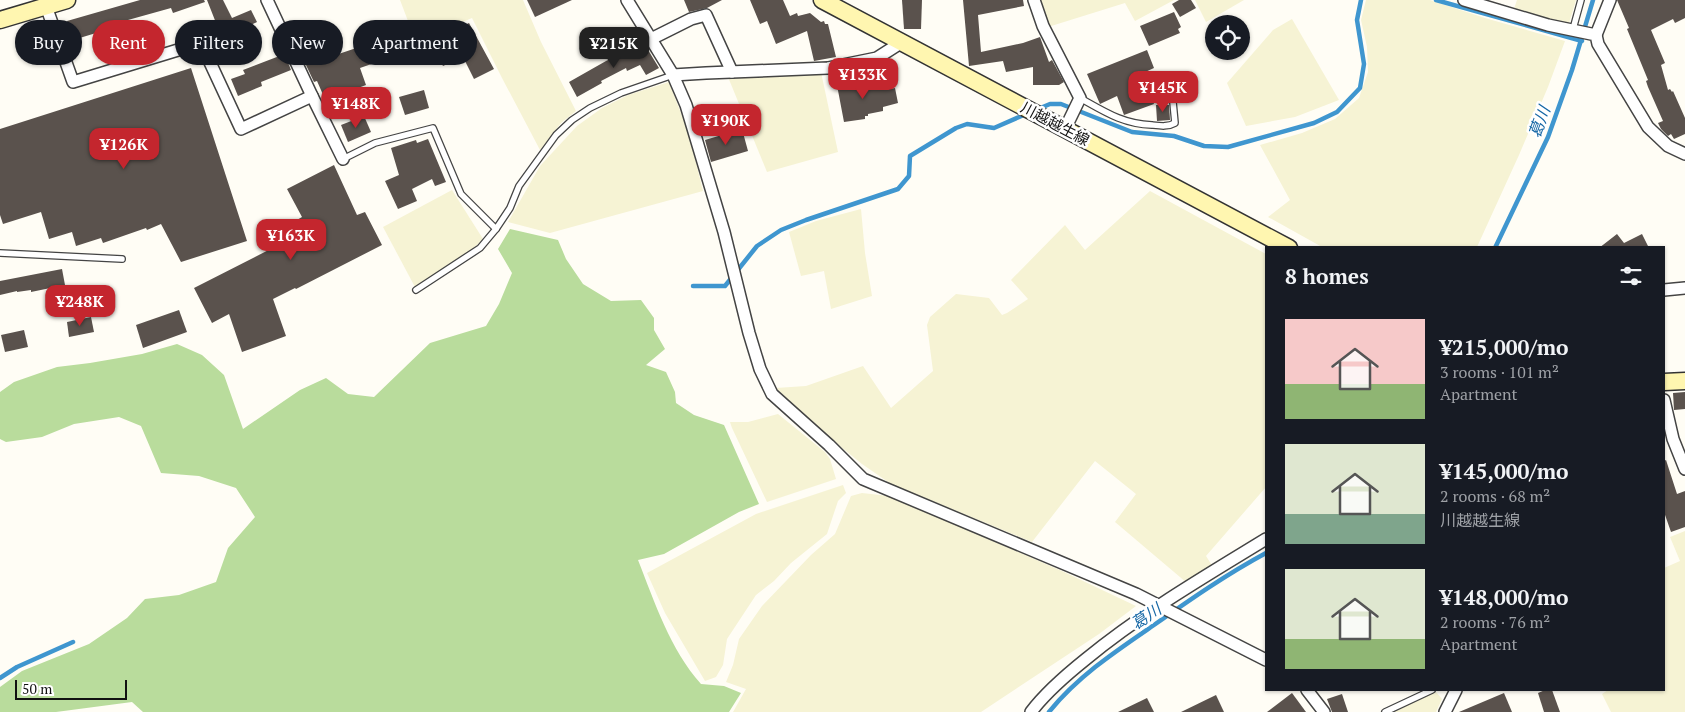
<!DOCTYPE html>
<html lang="en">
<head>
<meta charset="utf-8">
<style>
	:root { --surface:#171b24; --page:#242831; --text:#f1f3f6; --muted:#9ea1a6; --accent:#c4262e }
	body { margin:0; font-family:"PT Serif","Noto Sans JP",serif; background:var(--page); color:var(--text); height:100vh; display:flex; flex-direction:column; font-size:19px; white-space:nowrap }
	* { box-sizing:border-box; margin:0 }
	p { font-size:16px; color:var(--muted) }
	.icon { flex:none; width:28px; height:28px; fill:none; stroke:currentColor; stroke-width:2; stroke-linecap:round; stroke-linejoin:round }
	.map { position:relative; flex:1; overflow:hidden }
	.side { position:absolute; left:1265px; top:246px; width:400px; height:445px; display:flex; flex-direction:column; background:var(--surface); border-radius:0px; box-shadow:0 1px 4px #0004 }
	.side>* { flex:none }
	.guide { position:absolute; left:15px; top:20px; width:475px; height:45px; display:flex; gap:10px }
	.controls { position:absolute; left:1205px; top:15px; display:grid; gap:10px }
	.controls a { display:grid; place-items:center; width:45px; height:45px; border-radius:50%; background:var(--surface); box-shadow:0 1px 4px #0004; font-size:25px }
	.scale { position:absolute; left:15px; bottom:12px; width:112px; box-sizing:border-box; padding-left:5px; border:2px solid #111; border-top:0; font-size:14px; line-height:18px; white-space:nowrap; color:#111; -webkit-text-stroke:4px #fff; paint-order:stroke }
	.price { position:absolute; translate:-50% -42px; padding:0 11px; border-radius:10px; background:var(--accent); color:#fff; font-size:16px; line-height:32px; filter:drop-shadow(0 1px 2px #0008) }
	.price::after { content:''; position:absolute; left:50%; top:30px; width:15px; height:11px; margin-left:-8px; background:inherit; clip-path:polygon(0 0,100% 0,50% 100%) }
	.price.on { background:#222; color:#fff }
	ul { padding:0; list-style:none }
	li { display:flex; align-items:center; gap:15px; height:125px; padding:0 20px }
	li span { display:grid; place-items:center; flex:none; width:140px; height:100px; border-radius:0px; color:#555 }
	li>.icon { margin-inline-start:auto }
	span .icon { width:60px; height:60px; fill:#fffc; stroke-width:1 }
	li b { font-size:21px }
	h2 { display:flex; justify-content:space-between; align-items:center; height:60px; padding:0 20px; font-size:21px }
	.chip { padding:0 18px; border-radius:22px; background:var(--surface); box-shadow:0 1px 4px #0004; font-size:18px; line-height:45px }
	.chip.on { background:var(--accent); color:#fff }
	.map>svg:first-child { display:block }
	.farmland { fill:#f6f3d4 }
	.forest { fill:#b9dc9c }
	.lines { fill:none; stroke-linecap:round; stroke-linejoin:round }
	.stream { stroke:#3f96cf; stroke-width:4.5 }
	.building { fill:#5a524d }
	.lane-casing { stroke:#444; stroke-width:8 }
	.street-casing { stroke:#444; stroke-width:14 }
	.secondary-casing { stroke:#333; stroke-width:19 }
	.lane { stroke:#fff; stroke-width:5.5 }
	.street { stroke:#fff; stroke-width:11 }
	.secondary { stroke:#fff6b0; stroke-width:16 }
	.labels { text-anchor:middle; stroke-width:5; stroke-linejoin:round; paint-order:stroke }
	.street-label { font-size:15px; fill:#111; stroke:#fff }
	.water-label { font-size:16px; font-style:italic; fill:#1768a6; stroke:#fff }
</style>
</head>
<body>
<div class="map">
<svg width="1685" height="712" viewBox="0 0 1685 712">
	<rect width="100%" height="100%" fill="#fffdf5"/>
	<g class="farmland">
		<polygon points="400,0 523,0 541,42 576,111 561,123 540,150 502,78 472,18 416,42"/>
		<polygon points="1040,0 1174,0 1135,21 1125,3 1048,27"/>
		<polygon points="1195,0 1244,0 1206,22"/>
		<polygon points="1366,0 1430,0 1485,18 1565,41 1548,87 1519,155 1477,247 1322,247 1268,217 1290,200 1260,145 1302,133 1335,119 1359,98 1368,72 1367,47 1361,20"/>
		<polygon points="1517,0 1576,0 1569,23 1532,15 1514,9"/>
		<polygon points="1292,19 1339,100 1295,117 1246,126 1227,83 1273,30"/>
		<polygon points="821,72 838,152 767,172 728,77"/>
		<polygon points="669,82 689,134 703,191 550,233 508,222 540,166 577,126 602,108 628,95"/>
		<polygon points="452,190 483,239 474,248 415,287 383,227"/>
		<polygon points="1150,191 1266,254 1266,487 1206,556 1213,567 1187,583 1115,522 1136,494 1095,461 1032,542 891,484 862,464 820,430 776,388 806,386 863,366 891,408 933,371 927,325 930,317 956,294 989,298 1002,315 1007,313 1028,299 1011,280 1065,225 1085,250"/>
		<polygon points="861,209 865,253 872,296 831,309 824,271 801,276 789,232 816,221"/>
		<polygon points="778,414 825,452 830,459 836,479 767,502 732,428 730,422 748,422"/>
		<polygon points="843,485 846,493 838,501 827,534 791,563 774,581 756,595 727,639 723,665 716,677 705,681 665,613 647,573 756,514"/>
		<polygon points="862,493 889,496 1062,571 1136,606 1099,634 981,712 733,712 746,689 726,682 733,665 739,639 762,606 811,555 835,534 851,496"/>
		<polygon points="1685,531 1685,712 1611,712 1602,694 1608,690 1664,690 1664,577 1665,576 1664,568 1680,561 1670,537"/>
		<polygon points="1436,692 1442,699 1436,712 1393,712"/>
	</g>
	<path class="forest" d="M510,229L558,240L566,259L583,284L611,301L641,300L654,318V330L665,349L646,365L666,372L675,392L676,403L694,415L724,425L759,504L739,512L664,554L638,560C655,603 670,649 701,684L724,686L741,693L729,712H143L132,702L56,712H0V687L22,671L89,644L127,618L145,599L179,595L216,582L228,548L255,517L236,488L199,476L161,473L141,426L119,417L74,424L42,437L6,442L0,439V392L14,382L57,367L90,363L142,354L177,344L202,355L224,375L243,429L300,390L326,378L348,394L374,397L430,343L486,326L499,304L512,273L498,249Z"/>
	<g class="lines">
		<g class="stream">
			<polyline points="1436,0 1582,41"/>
			<polyline points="1038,109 1050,104 1061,104 1132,132 1174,136 1204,146 1228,147 1314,123 1337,112 1360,88 1364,64 1357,20 1361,0"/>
			<polyline points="1495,248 1548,137 1572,70 1593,0"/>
			<polyline points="693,286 725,286 757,246 781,230 806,220 898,189 909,176 910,156 956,128 967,124 994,128 1026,114"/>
			<polyline points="0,678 17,667 73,642"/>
			<path d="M1049,712C1078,676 1116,651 1154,625C1191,599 1227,574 1266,553"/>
		</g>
	</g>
	<g class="building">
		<polygon points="140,0 204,0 205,2 173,13 171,8 128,20 129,23 73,40 67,21"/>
		<polygon points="207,0 223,0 232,18 251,10 257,22 242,29 245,36 222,46 215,30 218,28"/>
		<polygon points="527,0 572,0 535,17"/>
		<polygon points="684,0 722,0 707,8 689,12"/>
		<polygon points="750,0 783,0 790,16 797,13 798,16 810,13 821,22 824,21 825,24 828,24 836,57 814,61 807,31 776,44 767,21 760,24"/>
		<polygon points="902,0 922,0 921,29 904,29"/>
		<polygon points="963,0 1023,0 1024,6 978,15 981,52 1023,43 1040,37 1049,62 1052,60 1064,82 1059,85 1033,85 1033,67 1006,72 1003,61 969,66"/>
		<polygon points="1179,0 1191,0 1196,8 1180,17 1172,4"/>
		<polygon points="1617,0 1685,0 1685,18 1675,23 1673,19 1651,30 1665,63 1661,65 1668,90 1670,89 1672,92 1673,91 1685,118 1685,134 1674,139 1671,134 1668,136 1661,129 1658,123 1663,121 1648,87 1646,81 1648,80 1627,29 1629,28"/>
		<polygon points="1174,12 1181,27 1178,29 1180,33 1149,46 1140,26"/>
		<polygon points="469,23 494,69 474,79 463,57 443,66 433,48 452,38 449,33"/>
		<polygon points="380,40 386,59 360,68 366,85 350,91 352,96 328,106 317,81 314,82 306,65"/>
		<polygon points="645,45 659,68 646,75 640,65 627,71 626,68 601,81 602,83 577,97 569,82 606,61 628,51 630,54"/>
		<polygon points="308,48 313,61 305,64 299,51"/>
		<polygon points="1147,50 1154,68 1143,73 1154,104 1124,115 1117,96 1100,104 1087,74"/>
		<polygon points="282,55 285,55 291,70 261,82 262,86 238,96 231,79 245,74 243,70"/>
		<polygon points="191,68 247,241 181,262 161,224 147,230 146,228 103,243 101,238 76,246 72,232 49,239 41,212 3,224 0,215 0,129"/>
		<polygon points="850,77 852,87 864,84 865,90 883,86 884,90 895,88 898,103 883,107 883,111 868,114 868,116 865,116 865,119 844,122 836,80"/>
		<polygon points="424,90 429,108 405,115 399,97"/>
		<polygon points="1156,105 1169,105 1170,120 1157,121"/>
		<polygon points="364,116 371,132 348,142 341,125"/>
		<polygon points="742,129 748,151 711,162 705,140"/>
		<polygon points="428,139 446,182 435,186 432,179 412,189 417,201 398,209 385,181 399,175 391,148 416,140 417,143"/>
		<polygon points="334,165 357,215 365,212 382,245 296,289 295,288 273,299 286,336 242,352 229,314 212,323 194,288 302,233 297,220 302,217 287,189"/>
		<polygon points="1617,234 1624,243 1642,234 1649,248 1599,248"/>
		<polygon points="62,269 65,285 31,292 31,290 17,292 17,291 0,295 0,281"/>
		<polygon points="179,310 187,332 143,348 136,325"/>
		<polygon points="91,317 94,332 69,337 67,322"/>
		<polygon points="24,330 28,347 5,352 1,335"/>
		<polygon points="1685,392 1685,409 1674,410 1673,393"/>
		<polygon points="1666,460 1677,494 1685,491 1685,527 1671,532 1664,512 1664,461"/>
		<polygon points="1545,690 1552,690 1560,712 1544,712 1538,693"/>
		<polygon points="1292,693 1306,712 1267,712"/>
		<polygon points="1504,693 1512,712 1459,712"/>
		<polygon points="1342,694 1348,712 1332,712 1327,699"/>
		<polygon points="1216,695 1224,712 1181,712"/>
		<polygon points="1147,698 1154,712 1118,712"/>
	</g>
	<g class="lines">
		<g class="lane-casing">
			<g id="lane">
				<polyline points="1573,29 1581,0"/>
				<path d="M1080,98C1105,112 1123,124 1152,125C1161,126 1168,127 1175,123L1173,102L1165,75"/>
				<polyline points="343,159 375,143 433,128 461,194 496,229 510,208 519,186 556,135 572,120 590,108 621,93 673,75"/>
				<polyline points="0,253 122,259"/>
				<polyline points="416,290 480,248 496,229"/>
				<polyline points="1385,712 1432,690"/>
			</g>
		</g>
		<g class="street-casing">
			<g id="street">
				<polyline points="267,0 312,96 343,159"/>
				<polyline points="627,0 673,75 686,105 724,232 749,333 760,369 772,394 829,445 863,479 1136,594 1266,660"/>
				<polyline points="1034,0 1043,26 1080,98 1065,129"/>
				<polyline points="1464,0 1548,25 1596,35 1598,44 1648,127 1668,146 1685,154"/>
				<polyline points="46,6 73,82 201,43 241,129 312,96"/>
				<polyline points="1596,35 1610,0"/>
				<polyline points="651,39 691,19 706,15 732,72"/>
				<polyline points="673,75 706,73 828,68 877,58 902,42"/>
				<polyline points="1664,290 1685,288"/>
				<polyline points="1664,400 1673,439 1685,469"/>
				<polyline points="1307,690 1324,712"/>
				<path d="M1031,712C1046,692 1066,675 1086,659C1142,613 1204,577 1266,539"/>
				<polyline points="1445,712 1456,690"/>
			</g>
		</g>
		<g class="secondary-casing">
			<g id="secondary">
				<polyline points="822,0 1289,248"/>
				<polyline points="0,20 67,0"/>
				<polyline points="1664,382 1685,381"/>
			</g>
		</g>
		<use href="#lane" class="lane"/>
		<use href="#street" class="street"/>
		<use href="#secondary" class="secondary"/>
	</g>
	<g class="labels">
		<g class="street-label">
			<text transform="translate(1055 124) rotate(28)" y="5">川越越生線</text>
		</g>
		<g class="water-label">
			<text transform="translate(1539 122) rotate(-70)" y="6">葛川</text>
			<text transform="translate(1146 616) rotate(-34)" y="6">葛川</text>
		</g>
	</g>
</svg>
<div class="controls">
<a><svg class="icon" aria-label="locate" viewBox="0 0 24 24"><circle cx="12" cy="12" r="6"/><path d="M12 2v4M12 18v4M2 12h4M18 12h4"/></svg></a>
</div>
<div class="scale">50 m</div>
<b class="price on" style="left:614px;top:69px">¥215K</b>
<b class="price" style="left:863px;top:100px">¥133K</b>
<b class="price" style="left:1163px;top:113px">¥145K</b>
<b class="price" style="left:356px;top:129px">¥148K</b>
<b class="price" style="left:726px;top:146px">¥190K</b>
<b class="price" style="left:124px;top:170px">¥126K</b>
<b class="price" style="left:291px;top:261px">¥163K</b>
<b class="price" style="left:80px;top:327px">¥248K</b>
<div class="guide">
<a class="chip">Buy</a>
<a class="chip on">Rent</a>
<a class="chip">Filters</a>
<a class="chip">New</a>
<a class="chip">Apartment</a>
</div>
<section class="side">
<h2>8 homes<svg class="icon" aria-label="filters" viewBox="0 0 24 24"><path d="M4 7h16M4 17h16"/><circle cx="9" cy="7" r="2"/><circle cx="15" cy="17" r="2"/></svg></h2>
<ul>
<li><span style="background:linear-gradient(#f6c9c9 65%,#8fb573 0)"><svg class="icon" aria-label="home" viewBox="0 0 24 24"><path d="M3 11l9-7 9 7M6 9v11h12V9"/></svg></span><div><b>¥215,000/mo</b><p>3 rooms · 101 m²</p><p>Apartment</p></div></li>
<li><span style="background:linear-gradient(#dfe7d0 70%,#7fa58c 0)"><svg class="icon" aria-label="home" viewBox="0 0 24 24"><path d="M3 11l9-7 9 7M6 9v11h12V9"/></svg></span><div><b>¥145,000/mo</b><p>2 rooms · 68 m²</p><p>川越越生線</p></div></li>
<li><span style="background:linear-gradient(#dfe7d0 70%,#8fb573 0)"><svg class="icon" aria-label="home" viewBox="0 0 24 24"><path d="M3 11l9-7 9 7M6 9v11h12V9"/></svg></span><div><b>¥148,000/mo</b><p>2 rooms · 76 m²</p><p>Apartment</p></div></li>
</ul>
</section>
</div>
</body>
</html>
